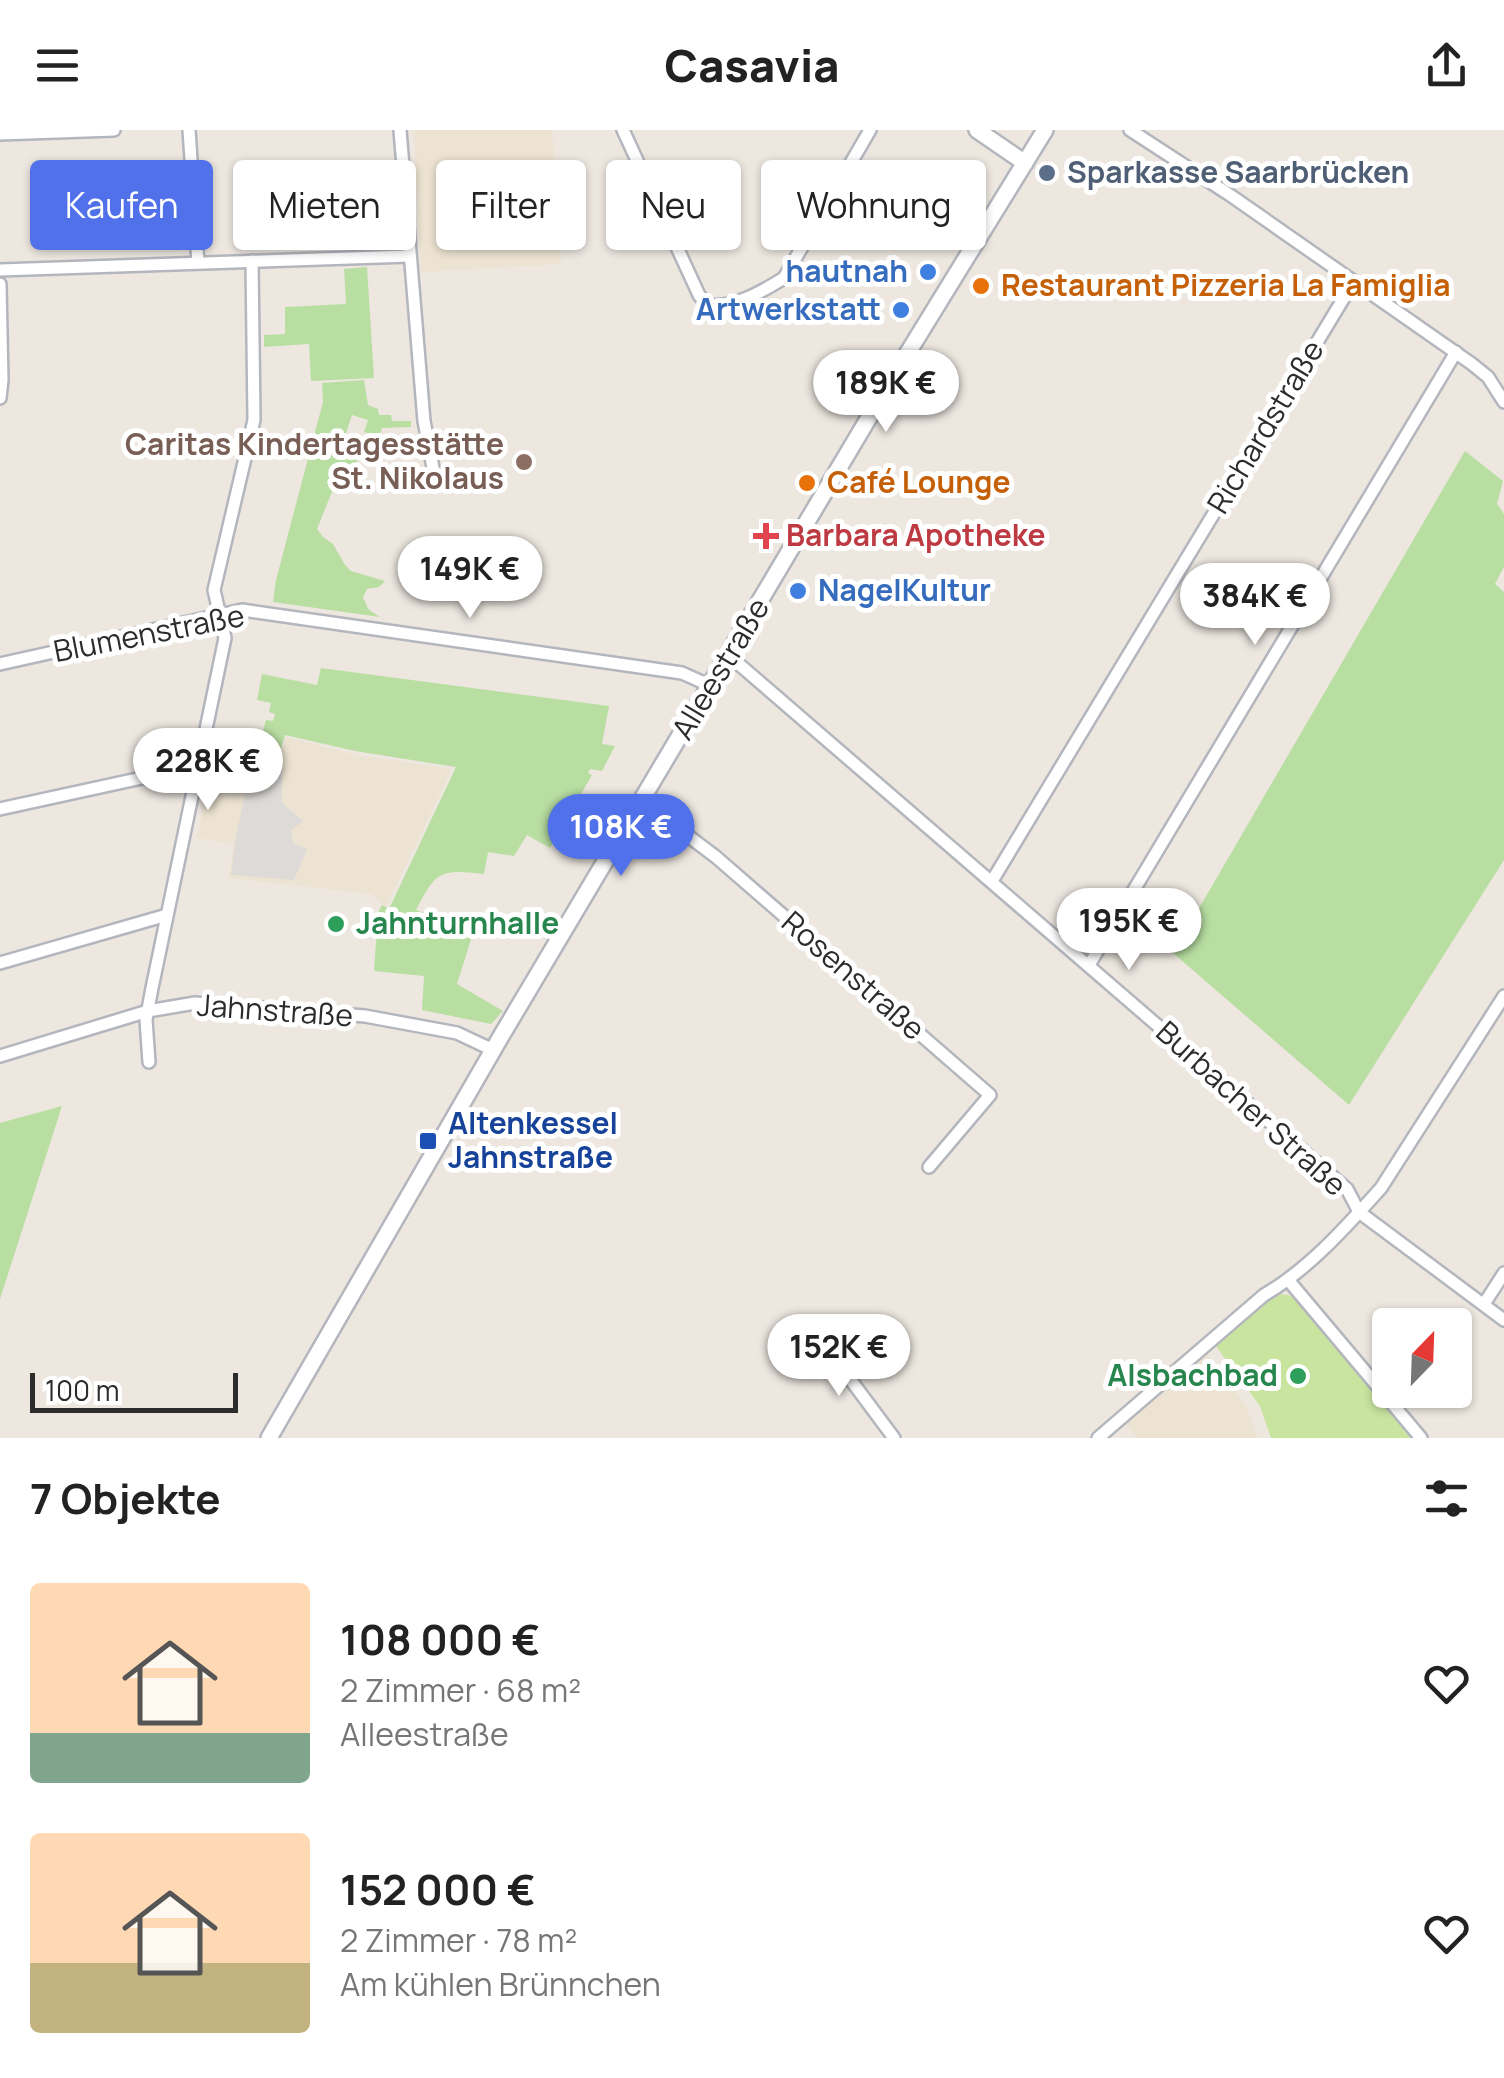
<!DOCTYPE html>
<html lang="de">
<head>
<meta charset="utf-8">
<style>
	:root { --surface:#fff; --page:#f2f2f2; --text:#222; --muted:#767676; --accent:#5071ea }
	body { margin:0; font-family:Manrope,sans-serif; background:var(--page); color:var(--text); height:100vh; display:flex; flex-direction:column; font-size:38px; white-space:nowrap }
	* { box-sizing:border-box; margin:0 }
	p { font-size:32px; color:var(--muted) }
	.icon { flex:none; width:55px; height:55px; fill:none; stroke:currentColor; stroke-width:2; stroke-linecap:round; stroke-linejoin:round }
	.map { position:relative; height:1308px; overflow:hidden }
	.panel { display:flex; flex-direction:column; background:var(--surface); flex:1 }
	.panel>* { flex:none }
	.banner { position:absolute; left:30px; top:30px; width:1000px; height:90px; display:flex; gap:20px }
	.needle { width:65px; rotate:23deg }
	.buttons { position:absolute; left:1372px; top:1178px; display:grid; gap:20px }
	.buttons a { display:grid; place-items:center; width:100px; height:100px; border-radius:10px; background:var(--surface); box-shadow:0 2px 8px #0004; font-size:50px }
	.scale { position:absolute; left:30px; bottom:25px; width:208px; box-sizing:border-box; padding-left:10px; border:5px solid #2c2c2c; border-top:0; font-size:28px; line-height:35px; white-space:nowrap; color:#2c2c2c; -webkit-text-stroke:8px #fff; paint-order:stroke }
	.price { position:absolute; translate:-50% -85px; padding:0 22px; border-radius:35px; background:#fff; color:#222; font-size:32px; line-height:65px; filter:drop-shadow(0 2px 5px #0008) }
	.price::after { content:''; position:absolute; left:50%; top:60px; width:30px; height:22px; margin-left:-15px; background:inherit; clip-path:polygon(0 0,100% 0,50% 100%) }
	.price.current { background:var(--accent); color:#fff }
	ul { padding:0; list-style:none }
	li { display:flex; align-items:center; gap:30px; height:250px; padding:0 30px }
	li span { display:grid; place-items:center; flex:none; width:280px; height:200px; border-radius:10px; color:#555 }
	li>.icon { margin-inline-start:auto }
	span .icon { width:120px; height:120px; fill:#fffc; stroke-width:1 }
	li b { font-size:42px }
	h2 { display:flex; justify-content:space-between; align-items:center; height:120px; padding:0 30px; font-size:42px }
	.pill { padding:0 35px; border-radius:10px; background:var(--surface); box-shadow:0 2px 8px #0004; font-size:35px; line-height:90px }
	.pill.current { background:var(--accent); color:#fff }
	header { display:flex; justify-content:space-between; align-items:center; height:130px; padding:0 30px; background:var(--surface); font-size:45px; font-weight:800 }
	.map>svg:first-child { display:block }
	.education { fill:#ece3d2 }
	.green { fill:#b8dea2 }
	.pitch { fill:#c9e49f }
	.plaza { fill:#dddad7 }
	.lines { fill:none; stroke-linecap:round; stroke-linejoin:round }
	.street-casing { stroke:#b4b6be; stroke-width:16 }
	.secondary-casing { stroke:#b4b6be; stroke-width:20 }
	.street { stroke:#fff; stroke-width:11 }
	.secondary { stroke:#fff; stroke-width:15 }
	.service-dot { fill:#5c6f8a; stroke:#fff; stroke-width:4 }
	.shop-dot { fill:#3f7fe0; stroke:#fff; stroke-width:4 }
	.food-dot { fill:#e8710a; stroke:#fff; stroke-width:4 }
	.education-dot { fill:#8d6e63; stroke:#fff; stroke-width:4 }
	.health-dot { fill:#e0444e; stroke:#fff; stroke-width:4 }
	.leisure-dot { fill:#2e9e5b; stroke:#fff; stroke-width:4 }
	.transit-dot { fill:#1a4fb4; stroke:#fff; stroke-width:4 }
	.labels { text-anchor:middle; stroke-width:10; stroke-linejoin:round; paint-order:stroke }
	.service-label { font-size:30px; font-weight:bold; fill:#4e5e75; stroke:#fff; text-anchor:start }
	.shop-label { font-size:30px; font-weight:bold; fill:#366cbe; stroke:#fff; text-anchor:end }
	.food-label { font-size:30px; font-weight:bold; fill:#c56008; stroke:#fff; text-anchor:start }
	.street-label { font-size:30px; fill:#2c2c2c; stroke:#fff }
	.education-label { font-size:30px; font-weight:bold; fill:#785e54; stroke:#fff; text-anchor:end }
	.health-label { font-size:30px; font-weight:bold; fill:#be3a42; stroke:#fff; text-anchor:start }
	.leisure-label { font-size:30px; font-weight:bold; fill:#27864d; stroke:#fff; text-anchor:start }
	.transit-label { font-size:30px; font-weight:bold; fill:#164399; stroke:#fff; text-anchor:start }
</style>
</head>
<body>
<header><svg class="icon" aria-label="menu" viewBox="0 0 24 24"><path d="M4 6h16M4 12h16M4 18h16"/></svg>Casavia<svg class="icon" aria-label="share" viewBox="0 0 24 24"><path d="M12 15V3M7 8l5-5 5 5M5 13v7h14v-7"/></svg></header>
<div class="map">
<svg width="1504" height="1308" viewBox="0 0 1504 1308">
	<rect width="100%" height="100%" fill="#ede7e0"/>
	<g class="education">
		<polygon points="414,0 552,0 561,134 421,142"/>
		<polygon points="286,607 356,625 452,639 386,777 371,764 229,748 234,714 197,708 217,615 280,629"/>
		<polygon points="1204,1221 1235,1260 1246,1277 1258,1308 1137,1308 1124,1292"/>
	</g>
	<g class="green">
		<polygon points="367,137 374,248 311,251 309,214 264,217 264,205 285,204 285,177 346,174 344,139"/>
		<polygon points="364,250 368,275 378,279 379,285 391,285 392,291 411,291 411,297 382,298 380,306 364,302 368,290 352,285 341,318 358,327 357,332 345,336 340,342 317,399 323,407 333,414 345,435 351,441 385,451 379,457 367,459 363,467 368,479 380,487 273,472 276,450 323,272 322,253"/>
		<polygon points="1465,321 1503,351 1497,374 1504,384 1504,437 1495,454 1504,462 1504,730 1349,975 1173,823"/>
		<path d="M321,538L609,576L602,614L615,616L602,641L590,639L588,643L592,645L550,718L527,705L514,726L488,722L484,744C440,739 436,741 416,780L474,800L457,854L503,881L491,894L422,880L424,846L374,841L378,783L382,775L389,779L456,637L355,621L285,605L279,625L237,616L241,600L262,605L266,590L273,591L275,584L269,582L271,573L257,570L262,544L317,555Z"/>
		<polygon points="62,976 0,1169 0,993"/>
	</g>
	<polygon class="pitch" points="1280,1164 1293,1166 1411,1308 1271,1308 1260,1276 1215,1215 1267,1168"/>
	<polygon class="plaza" points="252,632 282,638 282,673 303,691 291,700 293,713 307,719 294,750 231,745 236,706"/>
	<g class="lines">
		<g class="street-casing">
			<g id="street">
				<polyline points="189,0 198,133"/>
				<polyline points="400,0 424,291 434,343"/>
				<path d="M623,0L699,165L707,175C733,179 763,161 784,148L870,0"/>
				<polyline points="1130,0 1230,65 1472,234 1488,247 1504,272"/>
				<polyline points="0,4 114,0"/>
				<polyline points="0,140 409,126"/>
				<polyline points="0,154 2,250 0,268"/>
				<polyline points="728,527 741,536 1347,1059 1359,1082 1504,1190"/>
				<polyline points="0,534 242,480 682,543 711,556"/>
				<polyline points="640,674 671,693 716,727 990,965 929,1037"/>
				<polyline points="0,679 197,636"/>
				<polyline points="992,751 1354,151"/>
				<polyline points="0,833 167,785"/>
				<polyline points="1089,835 1456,222"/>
				<polyline points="0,926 148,881 195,873 365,886 457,903 493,920"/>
				<polyline points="149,932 146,890 152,858 225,508 214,460 254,290 252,131"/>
				<polyline points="1289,1151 1421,1308"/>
				<polyline points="1484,1174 1504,1143"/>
				<polyline points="818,1206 894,1308"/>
				<path d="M1098,1308L1264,1165C1309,1139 1346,1097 1381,1058L1504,866"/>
			</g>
		</g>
		<g class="secondary-casing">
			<g id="secondary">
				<polyline points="977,0 1025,33"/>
				<polyline points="269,1308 500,908 896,242 1045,0"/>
			</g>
		</g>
		<use href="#street" class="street"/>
		<use href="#secondary" class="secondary"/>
	</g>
	<circle class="service-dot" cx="1047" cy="43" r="10"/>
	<g class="shop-dot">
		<circle cx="928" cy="142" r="10"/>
		<circle cx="901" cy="180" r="10"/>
		<circle cx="798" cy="461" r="10"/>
	</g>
	<g class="food-dot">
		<circle cx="981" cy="156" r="10"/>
		<circle cx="807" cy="353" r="10"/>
	</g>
	<circle class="education-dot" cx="524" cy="332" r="10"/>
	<path class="health-dot" d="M761 391h10v10h10v10h-10v10h-10v-10h-10v-10h10z"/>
	<g class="leisure-dot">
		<circle cx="336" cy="794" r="10"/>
		<circle cx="1298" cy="1246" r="10"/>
	</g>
	<rect class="transit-dot" x="418" y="1001" width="20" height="20" rx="5"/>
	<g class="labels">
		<g class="service-label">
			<text x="1067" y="53">Sparkasse Saarbrücken</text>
		</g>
		<g class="shop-label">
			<text x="908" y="152">hautnah</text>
			<text x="881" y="190">Artwerkstatt</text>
			<text x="818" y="471" text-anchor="start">NagelKultur</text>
		</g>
		<g class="food-label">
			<text x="1001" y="166">Restaurant Pizzeria La Famiglia</text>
			<text x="827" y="363">Café Lounge</text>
		</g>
		<g class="street-label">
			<text transform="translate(1266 297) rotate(-59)" y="10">Richardstraße</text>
			<text transform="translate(149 504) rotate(-11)" y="10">Blumenstraße</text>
			<text transform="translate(721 539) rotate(-59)" y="10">Alleestraße</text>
			<text transform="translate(853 846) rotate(41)" y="10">Rosenstraße</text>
			<text transform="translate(275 881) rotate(4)" y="10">Jahnstraße</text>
			<text transform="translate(1251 979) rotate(42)" y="10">Burbacher Straße</text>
		</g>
		<g class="education-label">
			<text x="504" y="325">Caritas Kindertagesstätte<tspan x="504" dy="34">St. Nikolaus</tspan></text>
		</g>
		<g class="health-label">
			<text x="786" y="416">Barbara Apotheke</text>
		</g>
		<g class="leisure-label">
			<text x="356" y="804">Jahnturnhalle</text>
			<text x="1278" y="1256" text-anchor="end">Alsbachbad</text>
		</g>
		<g class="transit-label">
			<text x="448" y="1004">Altenkessel<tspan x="448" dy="34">Jahnstraße</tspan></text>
		</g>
	</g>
</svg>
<div class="buttons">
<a><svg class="needle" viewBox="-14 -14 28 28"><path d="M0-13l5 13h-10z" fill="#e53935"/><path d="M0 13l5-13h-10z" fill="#767676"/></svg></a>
</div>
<div class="scale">100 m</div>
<b class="price" style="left:886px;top:305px">189K €</b>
<b class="price" style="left:470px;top:491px">149K €</b>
<b class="price" style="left:1255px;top:518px">384K €</b>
<b class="price" style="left:208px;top:683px">228K €</b>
<b class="price current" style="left:621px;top:749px">108K €</b>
<b class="price" style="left:1129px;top:843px">195K €</b>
<b class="price" style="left:839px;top:1269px">152K €</b>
<div class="banner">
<a class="pill current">Kaufen</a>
<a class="pill">Mieten</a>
<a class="pill">Filter</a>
<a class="pill">Neu</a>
<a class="pill">Wohnung</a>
</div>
</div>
<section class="panel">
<h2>7 Objekte<svg class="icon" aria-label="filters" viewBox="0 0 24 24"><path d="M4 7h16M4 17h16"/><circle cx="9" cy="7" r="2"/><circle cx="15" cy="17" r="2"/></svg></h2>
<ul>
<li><span style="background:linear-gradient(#ffd9b3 75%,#7fa58c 0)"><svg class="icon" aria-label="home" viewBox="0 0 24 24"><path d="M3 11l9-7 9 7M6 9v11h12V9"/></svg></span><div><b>108 000 €</b><p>2 Zimmer · 68 m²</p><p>Alleestraße</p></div><svg class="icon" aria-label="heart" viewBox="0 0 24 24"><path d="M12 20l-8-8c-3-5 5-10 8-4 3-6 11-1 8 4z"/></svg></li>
<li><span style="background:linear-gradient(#ffd9b3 65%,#c2b280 0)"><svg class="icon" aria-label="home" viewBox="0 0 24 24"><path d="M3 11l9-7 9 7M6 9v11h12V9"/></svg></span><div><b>152 000 €</b><p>2 Zimmer · 78 m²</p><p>Am kühlen Brünnchen</p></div><svg class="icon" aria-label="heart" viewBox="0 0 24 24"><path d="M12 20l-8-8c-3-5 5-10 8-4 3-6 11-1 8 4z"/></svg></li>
</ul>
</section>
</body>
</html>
